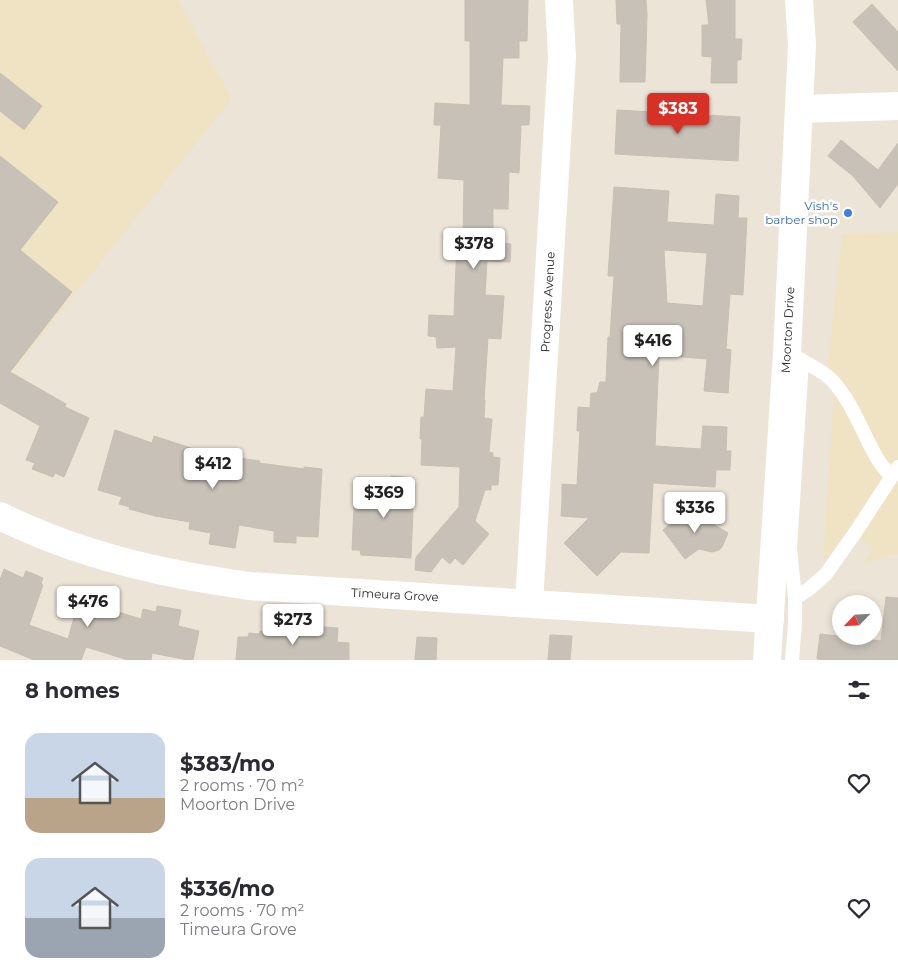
<!DOCTYPE html>
<html lang="en">
<head>
<meta charset="utf-8">
<style>
	:root { --surface:#fff; --page:#f2f2f3; --text:#2b2b33; --muted:#7c7c81; --accent:#d93025 }
	body { margin:0; font-family:Montserrat,sans-serif; background:var(--page); color:var(--text); height:100vh; display:flex; flex-direction:column; font-size:19px; white-space:nowrap }
	* { box-sizing:border-box; margin:0 }
	p { font-size:16px; color:var(--muted) }
	.icon { flex:none; width:28px; height:28px; fill:none; stroke:currentColor; stroke-width:2; stroke-linecap:round; stroke-linejoin:round }
	.map { position:relative; height:660px; overflow:hidden }
	.side { display:flex; flex-direction:column; background:var(--surface); flex:1 }
	.side>* { flex:none }
	.needle { width:32px; rotate:245deg }
	.buttons { position:absolute; left:832px; top:595px; display:grid; gap:10px }
	.buttons a { display:grid; place-items:center; width:50px; height:50px; border-radius:50%; background:var(--surface); box-shadow:0 2px 8px #0003; font-size:25px }
	.price { position:absolute; translate:-50% -42px; padding:0 11px; border-radius:5px; background:#fff; color:#222; font-size:16px; line-height:32px; filter:drop-shadow(0 1px 2px #0008) }
	.price::after { content:''; position:absolute; left:50%; top:30px; width:15px; height:11px; margin-left:-8px; background:inherit; clip-path:polygon(0 0,100% 0,50% 100%) }
	.price.current { background:var(--accent); color:#fff }
	ul { padding:0; list-style:none }
	li { display:flex; align-items:center; gap:15px; height:125px; padding:0 25px }
	li span { display:grid; place-items:center; flex:none; width:140px; height:100px; border-radius:15px; color:#555 }
	li>.icon { margin-inline-start:auto }
	span .icon { width:60px; height:60px; fill:#fffc; stroke-width:1 }
	li b { font-size:21px }
	h2 { display:flex; justify-content:space-between; align-items:center; height:60px; padding:0 25px; font-size:21px }
	.map>svg:first-child { display:block }
	.education { fill:#f0e3c4 }
	.building { fill:#c7c1b7; stroke:#c7c0b1; fill-rule:evenodd }
	.lines { fill:none; stroke-linecap:round; stroke-linejoin:round }
	.lane { stroke:#fff; stroke-width:14 }
	.street { stroke:#fff; stroke-width:28 }
	.secondary { stroke:#fff; stroke-width:28 }
	.shop-dot { fill:#3f7fe0; stroke:#fff; stroke-width:2 }
	.labels { text-anchor:middle; stroke-width:5; stroke-linejoin:round; paint-order:stroke }
	.shop-label { font-size:12px; fill:#366cbe; stroke:#fff; text-anchor:end }
	.street-label { font-size:12px; fill:#282828; stroke:#fff }
</style>
</head>
<body>
<div class="map">
<svg width="898" height="660" viewBox="0 0 898 660">
	<rect width="100%" height="100%" fill="#ece4d7"/>
	<g class="education">
		<polygon points="0,0 178,0 232,99 13,371 0,364"/>
		<polygon points="898,232 898,553 864,563 873,548 849,528 823,563 834,390 827,373 842,234"/>
	</g>
	<g class="building">
		<polygon points="465,0 528,0 527,41 519,41 519,58 503,58 501,105 530,106 529,125 521,125 519,173 509,172 508,209 493,209 493,243 511,244 510,262 487,261 485,295 504,296 501,339 488,338 484,400 485,400 484,418 492,419 489,452 493,453 493,457 500,458 498,485 491,485 491,490 485,490 475,521 489,534 463,565 455,558 450,564 442,557 431,572 415,570 416,557 459,507 460,467 421,465 422,439 420,439 421,417 424,417 426,389 453,391 456,347 437,348 436,337 428,336 429,315 454,316 457,241 463,242 464,180 438,178 441,125 434,125 435,103 470,105 470,41 465,41"/>
		<polygon points="616,0 646,0 647,15 645,82 620,82 621,24 617,24"/>
		<polygon points="706,0 735,0 735,39 742,39 741,60 737,60 737,83 711,83 712,57 702,56 702,25 709,25"/>
		<polygon points="872,4 898,32 898,71 853,22"/>
		<polygon points="0,73 42,106 24,130 0,111"/>
		<polygon points="617,110 740,117 738,161 615,154"/>
		<polygon points="841,140 878,170 898,143 898,184 880,208 853,176 828,156"/>
		<polygon points="0,156 58,202 20,250 72,292 10,372 66,404 65,407 89,418 64,477 55,473 53,477 32,469 35,463 26,460 40,426 0,403"/>
		<path d="M614,187L669,191L667,222L714,225L716,194L739,196L738,218H747L743,295L730,294L726,349L731,350L728,393L704,391L707,359L659,355L655,446L701,449L703,426L727,427L726,451H731L730,470H716L715,487L653,483L649,553L621,552L597,576L564,543L589,518L561,516L562,501V484L577,485L580,431H577L578,407L590,408L591,393H597L600,382H606L608,337H610L614,276H608ZM664,250L707,253L703,306L667,303Z"/>
		<polygon points="115,430 152,443 154,436 197,450 225,455 225,456 260,461 259,463 304,469 304,467 322,469 318,537 296,536 296,543 274,542 274,531 239,525 235,548 209,544 211,533 189,529 190,522 155,516 129,509 130,507 119,504 122,497 98,490"/>
		<polygon points="391,476 414,478 409,509 413,509 411,558 361,555 360,550 352,550 355,485 390,486"/>
		<polygon points="688,509 728,533 722,547 719,550 712,552 699,549 685,559 663,530"/>
		<polygon points="4,569 23,578 26,571 43,578 41,584 43,585 29,625 68,639 79,600 141,619 143,609 156,612 157,606 181,610 178,626 199,631 193,660 188,660 152,653 151,660 128,660 86,647 81,660 34,660 0,646 0,580"/>
		<polygon points="886,597 898,598 898,660 827,660 817,659 820,634 881,641"/>
		<polygon points="311,626 338,628 337,642 349,643 349,660 236,660 238,637 248,637 249,633 259,634 260,631 310,636"/>
		<polygon points="550,635 572,636 570,660 548,660"/>
		<polygon points="417,637 437,638 436,660 415,660"/>
	</g>
	<g class="lines">
		<g class="lane">
			<path d="M796,357C806,363 817,368 826,375C849,393 862,433 877,458C881,465 887,471 891,477"/>
			<polyline points="795,598 790,548 802,360"/>
			<polyline points="792,660 795,624 795,598 809,589 826,574 855,533 898,467"/>
		</g>
		<g class="street">
			<polyline points="799,109 898,106"/>
			<path d="M0,516C56,544 116,562 177,574C201,579 225,582 249,586L770,619"/>
			<polyline points="529,603 562,57 559,0"/>
		</g>
		<polyline class="secondary" points="767,660 787,353 802,45 799,0"/>
	</g>
	<circle class="shop-dot" cx="848" cy="213" r="5"/>
	<g class="labels">
		<g class="shop-label">
			<text x="838" y="210">Vish's<tspan x="838" dy="14">barber shop</tspan></text>
		</g>
		<g class="street-label">
			<text transform="translate(548 302) rotate(-87)" y="4">Progress Avenue</text>
			<text transform="translate(788 330) rotate(-87)" y="4">Moorton Drive</text>
			<text transform="translate(395 595) rotate(3)" y="4">Timeura Grove</text>
		</g>
	</g>
</svg>
<div class="buttons">
<a><svg class="needle" viewBox="-14 -14 28 28"><path d="M0-13l5 13h-10z" fill="#e53935"/><path d="M0 13l5-13h-10z" fill="#7c7c81"/></svg></a>
</div>
<b class="price current" style="left:678px;top:135px">$383</b>
<b class="price" style="left:474px;top:270px">$378</b>
<b class="price" style="left:653px;top:367px">$416</b>
<b class="price" style="left:213px;top:490px">$412</b>
<b class="price" style="left:384px;top:519px">$369</b>
<b class="price" style="left:695px;top:534px">$336</b>
<b class="price" style="left:88px;top:628px">$476</b>
<b class="price" style="left:293px;top:646px">$273</b>
</div>
<section class="side">
<h2>8 homes<svg class="icon" aria-label="filters" viewBox="0 0 24 24"><path d="M4 7h16M4 17h16"/><circle cx="9" cy="7" r="2"/><circle cx="15" cy="17" r="2"/></svg></h2>
<ul>
<li><span style="background:linear-gradient(#c9d6e8 65%,#b9a48a 0)"><svg class="icon" aria-label="home" viewBox="0 0 24 24"><path d="M3 11l9-7 9 7M6 9v11h12V9"/></svg></span><div><b>$383/mo</b><p>2 rooms · 70 m²</p><p>Moorton Drive</p></div><svg class="icon" aria-label="heart" viewBox="0 0 24 24"><path d="M12 20l-8-8c-3-5 5-10 8-4 3-6 11-1 8 4z"/></svg></li>
<li><span style="background:linear-gradient(#c9d6e8 60%,#9aa5b1 0)"><svg class="icon" aria-label="home" viewBox="0 0 24 24"><path d="M3 11l9-7 9 7M6 9v11h12V9"/></svg></span><div><b>$336/mo</b><p>2 rooms · 70 m²</p><p>Timeura Grove</p></div><svg class="icon" aria-label="heart" viewBox="0 0 24 24"><path d="M12 20l-8-8c-3-5 5-10 8-4 3-6 11-1 8 4z"/></svg></li>
</ul>
</section>
</body>
</html>
